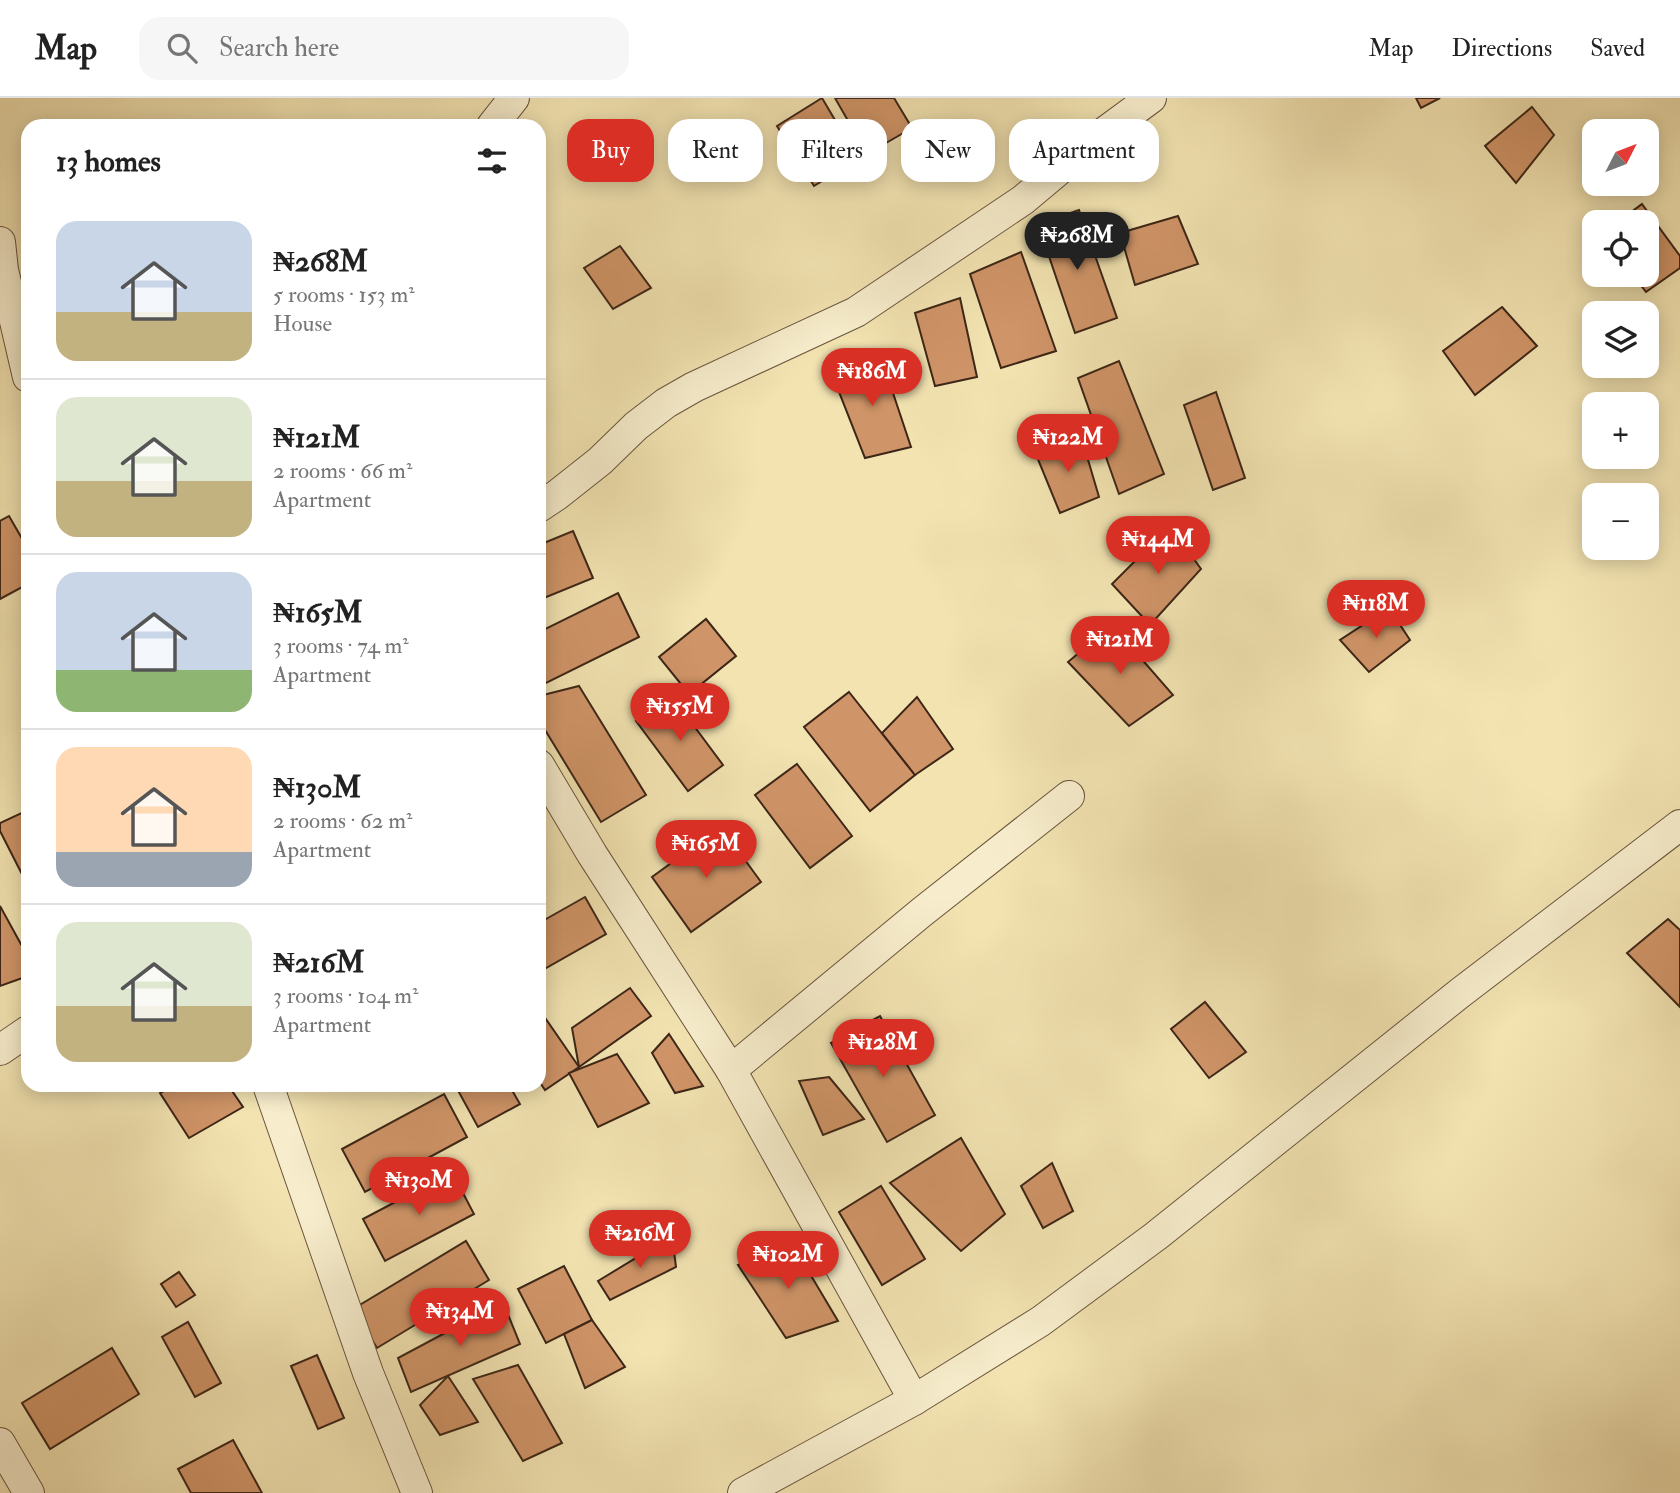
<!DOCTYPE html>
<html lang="en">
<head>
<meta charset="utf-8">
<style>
	:root { --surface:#fff; --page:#f6f6f6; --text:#222; --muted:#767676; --line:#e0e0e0; --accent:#d93025 }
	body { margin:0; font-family:"IM FELL Double Pica",serif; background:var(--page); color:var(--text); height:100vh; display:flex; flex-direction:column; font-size:26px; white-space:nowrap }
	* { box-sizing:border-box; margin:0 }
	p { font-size:23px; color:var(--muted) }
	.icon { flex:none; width:38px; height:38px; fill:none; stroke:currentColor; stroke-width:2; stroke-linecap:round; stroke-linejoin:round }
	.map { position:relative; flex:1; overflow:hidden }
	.panel { position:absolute; left:21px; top:21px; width:525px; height:973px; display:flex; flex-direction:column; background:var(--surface); border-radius:21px; box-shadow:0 4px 18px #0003 }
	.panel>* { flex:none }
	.guide { position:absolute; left:567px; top:21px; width:665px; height:63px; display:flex; gap:14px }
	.needle { width:46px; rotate:48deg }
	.controls { position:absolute; left:1582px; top:21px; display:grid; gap:14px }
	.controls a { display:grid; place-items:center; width:77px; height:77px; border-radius:14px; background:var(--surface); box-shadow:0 4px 18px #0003; font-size:35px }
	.price { position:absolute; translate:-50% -60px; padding:0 16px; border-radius:24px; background:var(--accent); color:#fff; font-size:23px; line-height:46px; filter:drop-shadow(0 2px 4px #0008) }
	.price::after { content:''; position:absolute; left:50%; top:42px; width:21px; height:16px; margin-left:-10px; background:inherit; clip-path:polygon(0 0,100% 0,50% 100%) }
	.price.on { background:#222; color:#fff }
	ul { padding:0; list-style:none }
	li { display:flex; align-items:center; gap:21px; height:175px; padding:0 35px }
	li+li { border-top:2px solid var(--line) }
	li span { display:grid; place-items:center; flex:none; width:196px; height:140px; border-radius:21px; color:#555 }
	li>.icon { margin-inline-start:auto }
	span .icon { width:84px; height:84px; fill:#fffc; stroke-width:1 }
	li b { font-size:30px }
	h2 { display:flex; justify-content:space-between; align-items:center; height:84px; padding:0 35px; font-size:30px }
	.chip { padding:0 24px; border-radius:21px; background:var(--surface); box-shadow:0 4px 18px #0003; font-size:24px; line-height:63px }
	.chip.on { background:var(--accent); color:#fff }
	header { display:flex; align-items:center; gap:42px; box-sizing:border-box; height:98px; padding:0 35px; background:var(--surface); border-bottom:2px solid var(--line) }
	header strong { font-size:33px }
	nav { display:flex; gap:38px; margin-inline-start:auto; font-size:24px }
	.search { width:490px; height:63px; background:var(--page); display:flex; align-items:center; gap:18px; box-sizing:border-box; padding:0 24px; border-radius:21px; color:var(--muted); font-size:26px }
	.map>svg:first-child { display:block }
	.building { fill:#cf9467; stroke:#3d2617; stroke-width:2 }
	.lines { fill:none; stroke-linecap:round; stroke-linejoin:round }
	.minor-casing { stroke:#6a553e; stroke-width:32 }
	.minor { stroke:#f7edcc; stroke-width:30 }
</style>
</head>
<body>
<header>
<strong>Map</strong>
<div class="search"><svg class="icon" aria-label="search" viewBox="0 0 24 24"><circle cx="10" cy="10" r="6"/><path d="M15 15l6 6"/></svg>Search here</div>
<nav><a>Map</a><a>Directions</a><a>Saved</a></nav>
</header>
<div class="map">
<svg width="1680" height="1395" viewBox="0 0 1680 1395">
	<rect width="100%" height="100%" fill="#f2e3b1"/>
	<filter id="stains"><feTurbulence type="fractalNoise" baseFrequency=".00286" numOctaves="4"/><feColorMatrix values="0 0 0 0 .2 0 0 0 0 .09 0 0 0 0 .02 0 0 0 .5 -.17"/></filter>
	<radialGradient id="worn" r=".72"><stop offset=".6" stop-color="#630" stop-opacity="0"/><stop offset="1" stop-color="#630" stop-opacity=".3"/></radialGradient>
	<g class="building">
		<polygon points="822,0 858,61 814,88 777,28"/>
		<polygon points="835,0 894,0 912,30 867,56"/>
		<polygon points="1416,0 1440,0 1421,10"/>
		<polygon points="1532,9 1554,37 1516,85 1485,48"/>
		<polygon points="1642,106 1680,158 1680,170 1646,194 1633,177 1647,177 1647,124 1618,124"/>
		<polygon points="1079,112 1117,220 1075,235 1038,126"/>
		<polygon points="1178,118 1198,166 1135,187 1120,135"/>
		<polygon points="620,148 651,190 613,211 584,170"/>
		<polygon points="1021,154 1056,253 1001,270 970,176"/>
		<polygon points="960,200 977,279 935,288 915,215"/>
		<polygon points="1502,209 1537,248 1475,297 1443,253"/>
		<polygon points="881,259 911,349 865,360 832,276"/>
		<polygon points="1119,263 1164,376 1119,396 1078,280"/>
		<polygon points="1216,294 1245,380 1213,392 1184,307"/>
		<polygon points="1081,338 1099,399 1060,415 1035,354"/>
		<polygon points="9,418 28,451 28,486 0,501 0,423"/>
		<polygon points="1170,428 1201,471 1150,527 1112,486"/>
		<polygon points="573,433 593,480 539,502 539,447"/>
		<polygon points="618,495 639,539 542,587 539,580 539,534"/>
		<polygon points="1389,510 1410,542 1369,574 1340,542"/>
		<polygon points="706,521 736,558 689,596 659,559"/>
		<polygon points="1112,527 1173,597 1129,628 1068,564"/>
		<polygon points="579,588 646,697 601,724 539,622 539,598"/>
		<polygon points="849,594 915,677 870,713 804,629"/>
		<polygon points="671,597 723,667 688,693 636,623"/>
		<polygon points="917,599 953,651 915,677 882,635"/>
		<polygon points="797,666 852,738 810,770 755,697"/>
		<polygon points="28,712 28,788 0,733 0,725"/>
		<polygon points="721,729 761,784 691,834 652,779"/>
		<polygon points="585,799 606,836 539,874 539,825"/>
		<polygon points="0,808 28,859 28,878 0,888"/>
		<polygon points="1668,821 1680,832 1680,909 1627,855"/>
		<polygon points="630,890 651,918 579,969 572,930"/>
		<polygon points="1205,904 1246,954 1209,980 1171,931"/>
		<polygon points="539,911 579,969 545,992 539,983"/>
		<polygon points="880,918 935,1017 887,1044 831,945"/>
		<polygon points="669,936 703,988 675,995 652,955"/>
		<polygon points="617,956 649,1005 598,1029 569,975"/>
		<polygon points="829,979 864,1021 823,1037 799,983"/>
		<polygon points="175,987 228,987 243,1009 189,1040 160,995"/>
		<polygon points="455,987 509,987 520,1006 478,1029"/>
		<polygon points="444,996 467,1039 365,1094 342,1051"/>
		<polygon points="961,1040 1005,1116 961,1153 890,1085"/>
		<polygon points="1052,1065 1073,1113 1043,1130 1021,1088"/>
		<polygon points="452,1074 474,1116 385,1163 363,1121"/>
		<polygon points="881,1088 925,1161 882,1187 839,1114"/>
		<polygon points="672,1138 676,1169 610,1202 598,1183"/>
		<polygon points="466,1143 489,1182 377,1250 353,1211"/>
		<polygon points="791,1144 838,1223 786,1240 738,1167"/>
		<polygon points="564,1168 592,1222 546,1245 518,1191"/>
		<polygon points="179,1174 195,1197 176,1209 161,1186"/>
		<polygon points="503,1204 520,1246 411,1294 398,1260"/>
		<polygon points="592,1222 625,1269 585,1290 564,1236"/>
		<polygon points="188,1224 221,1285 195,1299 162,1239"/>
		<polygon points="112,1250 139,1296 50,1351 22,1305"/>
		<polygon points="317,1257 344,1320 318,1331 291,1268"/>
		<polygon points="518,1267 562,1345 523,1363 473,1281"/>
		<polygon points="448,1278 478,1324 440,1337 420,1307"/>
		<polygon points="233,1342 262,1395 191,1395 178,1371"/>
	</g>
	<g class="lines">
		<g class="minor-casing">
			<g id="minor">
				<polyline points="492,28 514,0"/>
				<polyline points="0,144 3,172 28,279"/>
				<polyline points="539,409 557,397 600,363 636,328 666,305 694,289 856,214 1023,102 1098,39 1151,0"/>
				<polyline points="539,667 592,756 731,972 914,1302"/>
				<polyline points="0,952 28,933"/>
				<polyline points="731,972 922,814 1069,698"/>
				<polyline points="268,987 368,1275 417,1395"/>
				<polyline points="0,1345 29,1395"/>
				<polyline points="743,1395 914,1302 1041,1223 1156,1138 1460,895 1680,727"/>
			</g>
		</g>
		<use href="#minor" class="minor"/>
	</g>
	<rect width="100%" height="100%" filter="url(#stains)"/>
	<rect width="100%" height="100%" fill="url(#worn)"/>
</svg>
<div class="controls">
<a><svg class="needle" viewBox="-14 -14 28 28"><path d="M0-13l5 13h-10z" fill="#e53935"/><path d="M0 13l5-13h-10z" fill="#767676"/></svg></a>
<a><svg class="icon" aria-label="locate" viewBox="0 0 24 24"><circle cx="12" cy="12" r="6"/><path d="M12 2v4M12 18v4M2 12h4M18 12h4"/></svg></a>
<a><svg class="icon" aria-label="layers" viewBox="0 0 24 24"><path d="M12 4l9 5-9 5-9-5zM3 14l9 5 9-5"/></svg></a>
<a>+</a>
<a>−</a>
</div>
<b class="price on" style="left:1077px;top:174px">₦268M</b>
<b class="price" style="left:872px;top:310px">₦186M</b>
<b class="price" style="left:1068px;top:376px">₦122M</b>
<b class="price" style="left:1158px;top:478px">₦144M</b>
<b class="price" style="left:1376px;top:542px">₦118M</b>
<b class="price" style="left:1120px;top:578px">₦121M</b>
<b class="price" style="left:680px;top:645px">₦155M</b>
<b class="price" style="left:706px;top:782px">₦165M</b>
<b class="price" style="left:883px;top:981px">₦128M</b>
<b class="price" style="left:419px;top:1119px">₦130M</b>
<b class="price" style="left:640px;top:1172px">₦216M</b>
<b class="price" style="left:788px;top:1193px">₦102M</b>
<b class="price" style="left:460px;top:1250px">₦134M</b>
<div class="guide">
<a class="chip on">Buy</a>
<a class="chip">Rent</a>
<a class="chip">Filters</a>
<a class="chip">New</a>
<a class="chip">Apartment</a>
</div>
<section class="panel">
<h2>13 homes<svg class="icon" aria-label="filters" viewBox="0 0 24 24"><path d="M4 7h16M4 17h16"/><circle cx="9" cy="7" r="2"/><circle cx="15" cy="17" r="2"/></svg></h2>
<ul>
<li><span style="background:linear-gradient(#c9d6e8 65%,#c2b280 0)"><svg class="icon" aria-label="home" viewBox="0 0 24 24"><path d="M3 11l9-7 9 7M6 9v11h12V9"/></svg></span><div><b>₦268M</b><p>5 rooms · 153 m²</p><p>House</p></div></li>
<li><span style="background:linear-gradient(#dfe7d0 60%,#c2b280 0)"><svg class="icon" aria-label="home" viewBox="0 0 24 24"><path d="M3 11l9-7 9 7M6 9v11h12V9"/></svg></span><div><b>₦121M</b><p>2 rooms · 66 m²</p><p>Apartment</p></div></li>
<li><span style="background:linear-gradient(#c9d6e8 70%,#8fb573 0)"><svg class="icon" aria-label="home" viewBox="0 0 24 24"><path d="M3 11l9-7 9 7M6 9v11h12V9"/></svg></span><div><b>₦165M</b><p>3 rooms · 74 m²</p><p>Apartment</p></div></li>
<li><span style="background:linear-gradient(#ffd9b3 75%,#9aa5b1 0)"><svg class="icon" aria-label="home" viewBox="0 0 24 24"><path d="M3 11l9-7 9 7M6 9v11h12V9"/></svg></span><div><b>₦130M</b><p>2 rooms · 62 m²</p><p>Apartment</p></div></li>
<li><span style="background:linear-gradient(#dfe7d0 60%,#c2b280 0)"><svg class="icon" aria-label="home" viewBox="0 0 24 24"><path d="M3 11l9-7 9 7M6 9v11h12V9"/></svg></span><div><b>₦216M</b><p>3 rooms · 104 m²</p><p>Apartment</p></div></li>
</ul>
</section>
</div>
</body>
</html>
